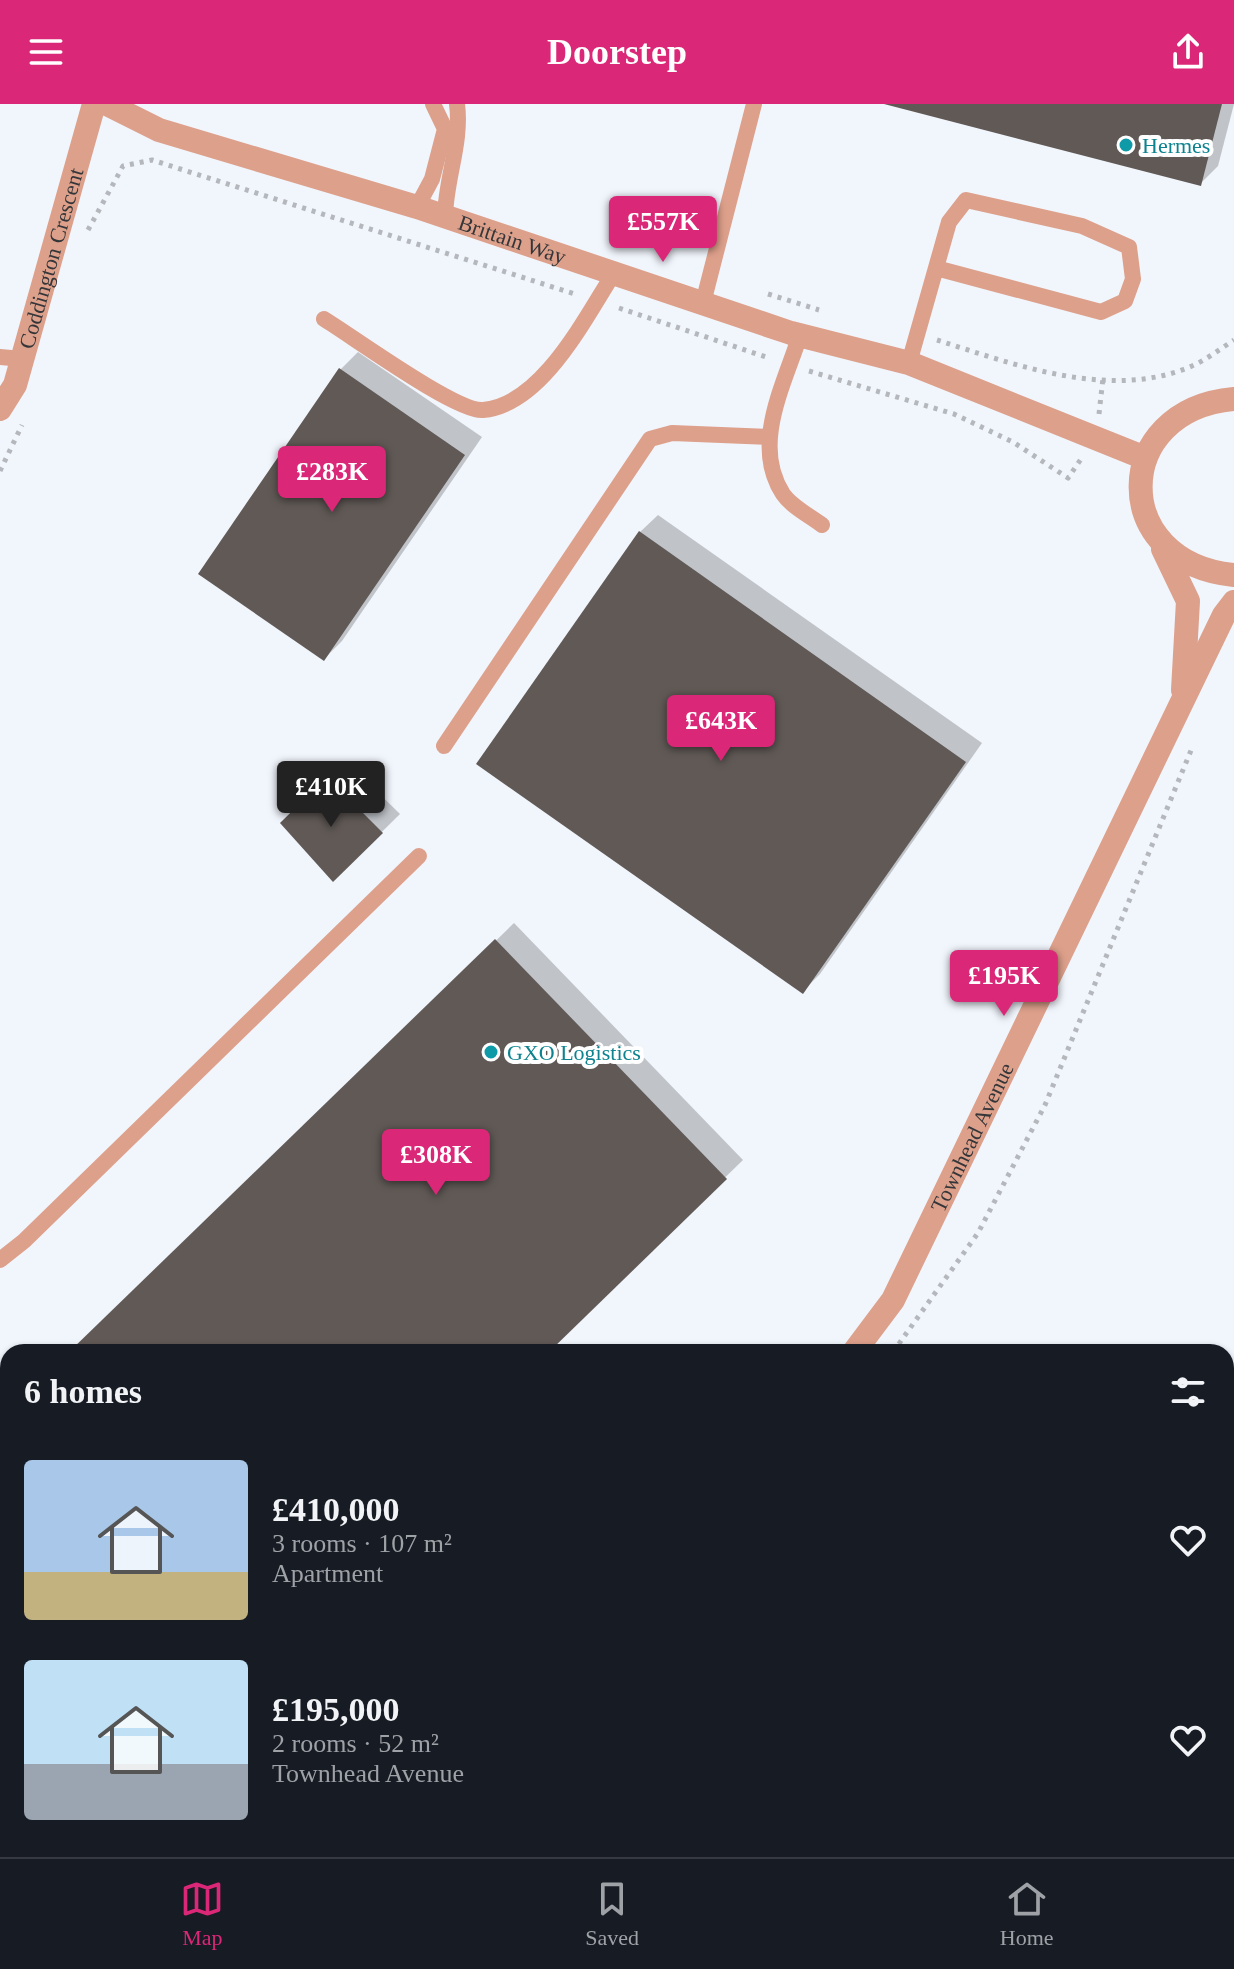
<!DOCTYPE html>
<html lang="en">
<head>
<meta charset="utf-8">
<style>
	:root { --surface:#171b24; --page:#20242c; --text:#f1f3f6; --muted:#9ea1a6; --line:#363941; --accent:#db2777 }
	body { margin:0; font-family:Georgia,serif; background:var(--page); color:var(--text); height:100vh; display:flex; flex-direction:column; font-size:30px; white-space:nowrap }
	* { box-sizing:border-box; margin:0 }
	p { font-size:26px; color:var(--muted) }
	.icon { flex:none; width:44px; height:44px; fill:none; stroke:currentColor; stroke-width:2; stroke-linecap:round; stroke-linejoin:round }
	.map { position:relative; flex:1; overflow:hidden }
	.panel { position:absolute; left:0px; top:1240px; width:1234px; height:514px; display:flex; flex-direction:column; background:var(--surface); border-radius:24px 24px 0 0; box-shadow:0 2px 6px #0004 }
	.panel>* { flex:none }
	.price { position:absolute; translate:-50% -68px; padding:0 18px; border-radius:8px; background:var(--accent); color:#fff; font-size:26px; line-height:52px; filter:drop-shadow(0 2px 4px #0008) }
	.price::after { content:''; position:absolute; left:50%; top:48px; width:24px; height:18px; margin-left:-12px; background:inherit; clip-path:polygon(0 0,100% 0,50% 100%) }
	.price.active { background:#222; color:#fff }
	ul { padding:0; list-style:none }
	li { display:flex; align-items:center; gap:24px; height:200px; padding:0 24px }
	li span { display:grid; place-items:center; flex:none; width:224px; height:160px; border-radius:8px; color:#555 }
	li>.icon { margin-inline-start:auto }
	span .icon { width:96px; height:96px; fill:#fffc; stroke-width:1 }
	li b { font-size:34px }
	h2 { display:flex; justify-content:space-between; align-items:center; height:96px; padding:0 24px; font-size:34px }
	header { display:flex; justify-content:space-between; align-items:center; height:104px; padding:0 24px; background:var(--accent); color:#fff; font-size:36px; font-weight:800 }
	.tab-bar { display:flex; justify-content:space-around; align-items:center; height:112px; border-top:2px solid var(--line); background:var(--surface); font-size:22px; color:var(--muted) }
	.tab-bar a { display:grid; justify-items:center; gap:4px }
	.tab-bar .active { color:var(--accent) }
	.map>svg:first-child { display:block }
	.shadow { fill:#0003 }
	.building { fill:#605956 }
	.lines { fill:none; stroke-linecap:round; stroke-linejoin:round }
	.path { stroke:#b4b7bc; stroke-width:5; stroke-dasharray:4 6; stroke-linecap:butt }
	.lane { stroke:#dda08b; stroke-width:16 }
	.street { stroke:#dda08b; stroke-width:24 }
	.culture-dot { fill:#0f9aa8; stroke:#fff; stroke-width:3 }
	.labels { text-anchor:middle; stroke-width:8; stroke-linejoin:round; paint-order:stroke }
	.culture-label { font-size:22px; fill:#0d838f; stroke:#fff; text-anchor:start }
	.street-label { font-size:22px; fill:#353639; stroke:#fff }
</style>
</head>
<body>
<header><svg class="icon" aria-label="menu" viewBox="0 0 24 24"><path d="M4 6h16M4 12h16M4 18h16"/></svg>Doorstep<svg class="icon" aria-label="share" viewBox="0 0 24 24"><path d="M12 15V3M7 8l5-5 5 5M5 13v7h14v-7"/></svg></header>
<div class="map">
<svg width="1234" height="1753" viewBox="0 0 1234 1753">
	<rect width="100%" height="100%" fill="#f1f5fc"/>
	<g class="shadow">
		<polygon points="888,0 1234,0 1218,62 1200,80"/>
		<polygon points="358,248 482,333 342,537 324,555 340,266"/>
		<polygon points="658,411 982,639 820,870 802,888 640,428"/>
		<polygon points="346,657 400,710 333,776 283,719"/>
		<polygon points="514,819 743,1056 546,1248 72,1248"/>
		<polygon points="1226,1330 1234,1337 1234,1737 1220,1753 1127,1753 1119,1746 1226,1746"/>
	</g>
	<g class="building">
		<polygon points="884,0 1222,0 1201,82"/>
		<polygon points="339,264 465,351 324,557 198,470"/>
		<polygon points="639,427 966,658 803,890 476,660"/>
		<polygon points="327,673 383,729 333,778 280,719"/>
		<polygon points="495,835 727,1075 549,1248 69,1248"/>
		<polygon points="1226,1363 1234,1370 1234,1738 1221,1753 1124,1753 1116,1746 1226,1746"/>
	</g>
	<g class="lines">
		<g class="path">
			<polyline points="88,126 123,62 152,56 575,190"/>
			<polyline points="768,190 819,206"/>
			<polyline points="619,204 769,254"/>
			<path d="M937,236C1015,261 1112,297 1192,262C1206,256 1220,245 1234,236"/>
			<polyline points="809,267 954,310 1013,338 1068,374 1081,355"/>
			<polyline points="1099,310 1103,274"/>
			<polyline points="0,367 22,321"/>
			<polyline points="893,1248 978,1129 1045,1001 1192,644"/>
			<polyline points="357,1753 369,1746"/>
		</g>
		<g class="lane">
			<polyline points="417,103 432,75 445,25 433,0"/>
			<path d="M445,112C446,74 462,38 457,0"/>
			<polyline points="703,199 754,0"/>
			<path d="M324,215C352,232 456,308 483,306C542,301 585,214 614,169"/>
			<path d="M800,231C784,281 751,341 783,390C791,402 810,412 822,421"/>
			<polyline points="0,253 22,255"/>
			<polyline points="909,259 949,118 966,96 1082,122 1129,143 1133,175 1125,197 1101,208 936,164"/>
			<polyline points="444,642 650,335 672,329 768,333"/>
			<polyline points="0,1156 24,1137 419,752"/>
		</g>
		<g class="street">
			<path id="s1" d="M107,0L159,26L417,103L791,229L909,259L1145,354"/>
			<path d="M1234,295C1110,306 1109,459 1234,471"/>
			<path id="s2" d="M0,305L15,281L94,0"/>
			<polyline points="1163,445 1188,497 1183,586"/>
			<path id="s3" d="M854,1248L893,1196L1224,511L1234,498"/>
			<polyline points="313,1753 326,1746"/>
		</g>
	</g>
	<g class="culture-dot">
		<circle cx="1126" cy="41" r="8"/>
		<circle cx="491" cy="948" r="8"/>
	</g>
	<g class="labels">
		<g class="culture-label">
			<text x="1142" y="49">Hermes</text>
			<text x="507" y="956">GXO Logistics</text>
		</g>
		<g class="street-label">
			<text dy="8" stroke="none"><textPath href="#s1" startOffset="428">Brittain Way</textPath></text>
			<text dy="8" stroke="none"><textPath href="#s2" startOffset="160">Coddington Crescent</textPath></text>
			<text dy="8" stroke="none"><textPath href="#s3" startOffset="246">Townhead Avenue</textPath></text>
		</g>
	</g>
</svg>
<b class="price" style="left:663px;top:160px">£557K</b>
<b class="price" style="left:332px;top:410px">£283K</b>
<b class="price" style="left:721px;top:659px">£643K</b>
<b class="price active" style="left:331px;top:725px">£410K</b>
<b class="price" style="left:1004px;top:914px">£195K</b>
<b class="price" style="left:436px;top:1093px">£308K</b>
<section class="panel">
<h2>6 homes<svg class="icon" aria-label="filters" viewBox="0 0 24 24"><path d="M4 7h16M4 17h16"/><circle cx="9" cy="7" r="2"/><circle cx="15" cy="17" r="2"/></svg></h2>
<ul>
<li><span style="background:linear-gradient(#a9c7e8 70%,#c2b280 0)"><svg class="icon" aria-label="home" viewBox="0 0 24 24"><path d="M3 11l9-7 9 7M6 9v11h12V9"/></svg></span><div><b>£410,000</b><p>3 rooms · 107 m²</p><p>Apartment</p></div><svg class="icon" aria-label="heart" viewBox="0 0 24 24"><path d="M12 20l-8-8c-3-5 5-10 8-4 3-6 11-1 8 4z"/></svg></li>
<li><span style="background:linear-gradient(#bfe0f5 65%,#9aa5b1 0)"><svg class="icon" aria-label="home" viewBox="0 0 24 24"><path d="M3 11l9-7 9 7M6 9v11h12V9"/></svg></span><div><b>£195,000</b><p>2 rooms · 52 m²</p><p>Townhead Avenue</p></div><svg class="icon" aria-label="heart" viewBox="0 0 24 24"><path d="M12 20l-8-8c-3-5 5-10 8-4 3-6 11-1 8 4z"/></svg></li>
</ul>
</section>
</div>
<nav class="tab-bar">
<a class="active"><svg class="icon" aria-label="map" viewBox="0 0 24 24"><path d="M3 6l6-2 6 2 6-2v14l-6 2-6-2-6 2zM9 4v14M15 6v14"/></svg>Map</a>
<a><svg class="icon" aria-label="saved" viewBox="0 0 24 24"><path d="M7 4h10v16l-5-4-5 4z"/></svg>Saved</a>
<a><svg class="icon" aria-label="home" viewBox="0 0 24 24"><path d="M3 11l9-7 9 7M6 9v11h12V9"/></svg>Home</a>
</nav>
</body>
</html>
